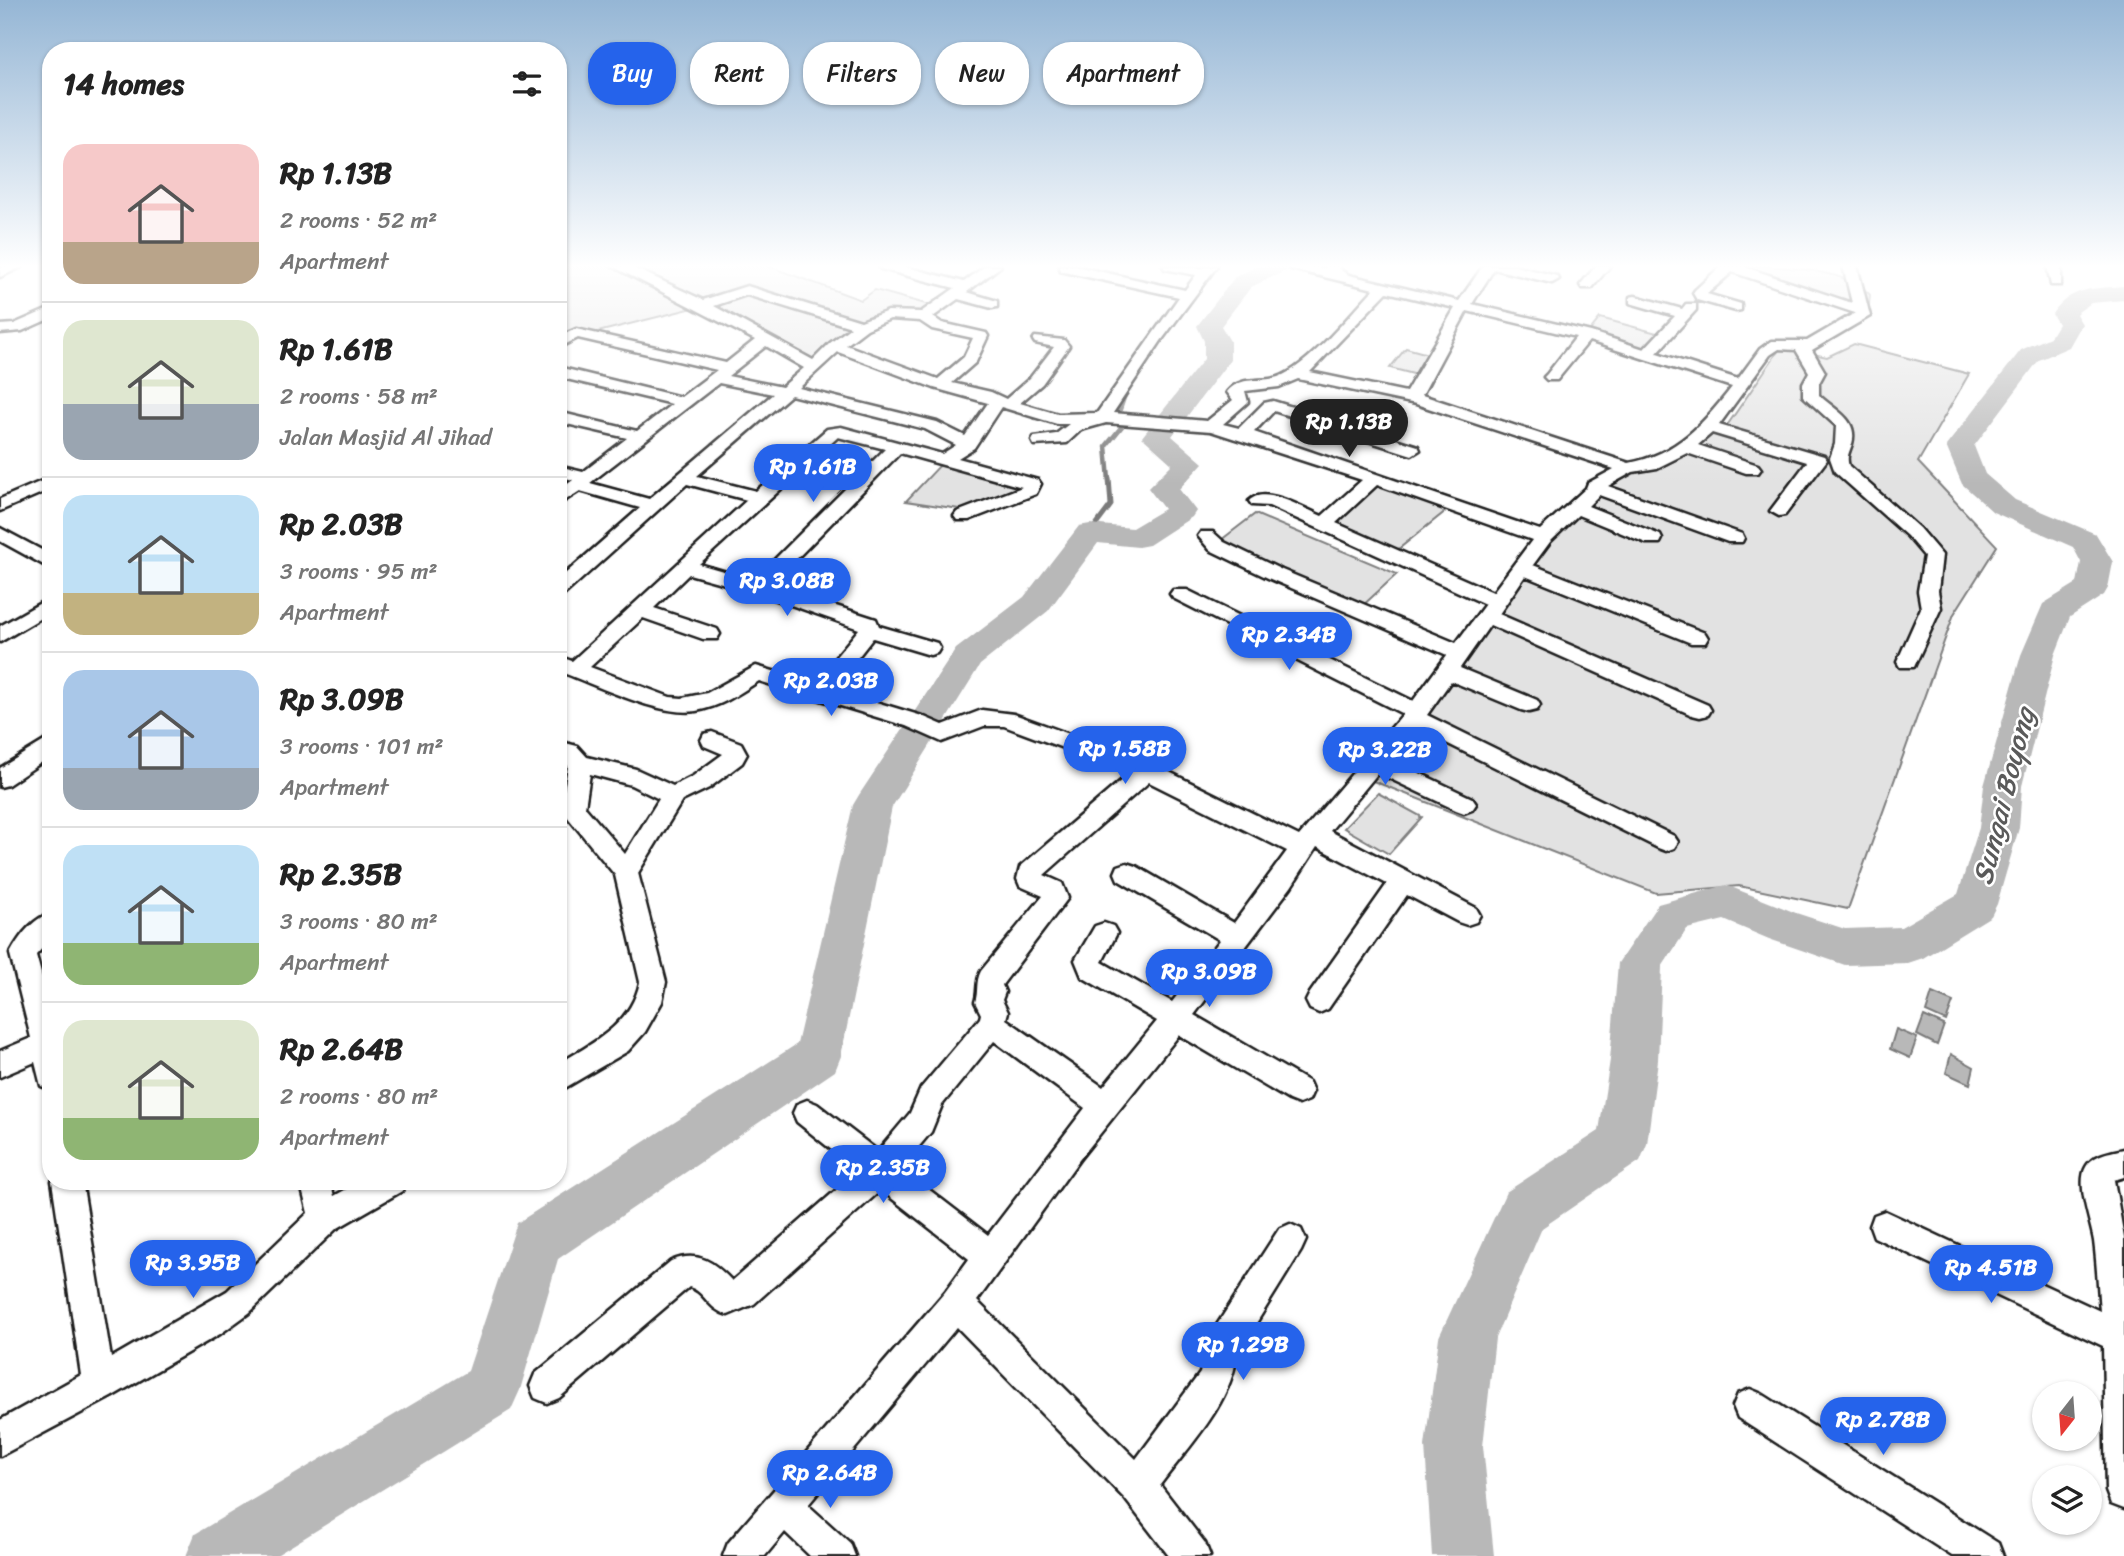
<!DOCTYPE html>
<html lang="en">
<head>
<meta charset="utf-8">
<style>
	:root { --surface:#fff; --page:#f2f2f2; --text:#222; --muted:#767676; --line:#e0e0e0; --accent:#2563eb }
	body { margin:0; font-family:Sriracha,sans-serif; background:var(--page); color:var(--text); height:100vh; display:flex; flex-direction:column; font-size:26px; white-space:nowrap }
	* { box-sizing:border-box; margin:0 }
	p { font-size:23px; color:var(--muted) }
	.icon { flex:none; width:38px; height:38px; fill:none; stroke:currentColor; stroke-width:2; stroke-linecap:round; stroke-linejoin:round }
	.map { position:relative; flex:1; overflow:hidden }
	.details { position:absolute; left:42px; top:42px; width:525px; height:1148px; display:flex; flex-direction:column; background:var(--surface); border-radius:28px; box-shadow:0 2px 5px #0004 }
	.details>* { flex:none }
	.hud { position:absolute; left:588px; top:42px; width:665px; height:63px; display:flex; gap:14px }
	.needle { width:46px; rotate:197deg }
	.buttons { position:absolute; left:2032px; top:1381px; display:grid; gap:14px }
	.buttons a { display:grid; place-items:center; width:70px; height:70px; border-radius:50%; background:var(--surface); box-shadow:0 2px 5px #0004; font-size:35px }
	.price { position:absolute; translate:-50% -60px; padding:0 16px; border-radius:24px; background:var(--accent); color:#fff; font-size:23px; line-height:46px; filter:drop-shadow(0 2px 4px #0008) }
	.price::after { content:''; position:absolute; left:50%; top:42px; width:21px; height:16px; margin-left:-10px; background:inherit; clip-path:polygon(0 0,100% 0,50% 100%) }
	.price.on { background:#222; color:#fff }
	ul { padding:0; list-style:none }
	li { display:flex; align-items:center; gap:21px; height:175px; padding:0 21px }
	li+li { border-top:2px solid var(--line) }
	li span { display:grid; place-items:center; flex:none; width:196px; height:140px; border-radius:21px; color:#555 }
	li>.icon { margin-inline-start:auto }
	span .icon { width:84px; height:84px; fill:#fffc; stroke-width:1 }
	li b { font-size:30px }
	h2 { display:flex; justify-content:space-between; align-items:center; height:84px; padding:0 21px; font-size:30px }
	.tag { padding:0 24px; border-radius:28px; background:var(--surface); box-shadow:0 2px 5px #0004; font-size:24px; line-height:63px }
	.tag.on { background:var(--accent); color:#fff }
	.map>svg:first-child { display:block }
	.green { fill:#e2e2e2; stroke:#7f7f7f; stroke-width:2 }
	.water { fill:#b8b8b8; stroke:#7a7a7a; stroke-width:2 }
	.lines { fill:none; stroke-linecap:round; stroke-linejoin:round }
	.stream-far1 { stroke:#7a7a7a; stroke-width:4.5 }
	.stream { stroke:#7a7a7a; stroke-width:5 }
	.river { fill:#b8b8b8; fill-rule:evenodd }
	.street-casing { stroke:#1c1c1c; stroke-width:5 }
	.street { fill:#fff; fill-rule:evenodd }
	.labels { text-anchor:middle; stroke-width:5; stroke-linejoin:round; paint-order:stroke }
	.near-water-label { font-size:28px; font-style:italic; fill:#5a5a5a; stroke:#fff }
</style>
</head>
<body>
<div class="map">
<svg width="2124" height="1556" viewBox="0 0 2124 1556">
	<rect width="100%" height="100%" fill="#fff"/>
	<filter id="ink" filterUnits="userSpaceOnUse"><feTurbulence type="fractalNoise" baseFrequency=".0143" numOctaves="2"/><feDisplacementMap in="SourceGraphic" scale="14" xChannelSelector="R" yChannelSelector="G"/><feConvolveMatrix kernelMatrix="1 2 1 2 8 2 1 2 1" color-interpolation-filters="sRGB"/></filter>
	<g filter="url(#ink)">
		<g class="green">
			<path d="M558,266H768L861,300L875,290L933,306C919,316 905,307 891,312C865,323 834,346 814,365L697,307L586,335L558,331Z"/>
			<path d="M1739,266C1772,266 1848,268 1870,295L1868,314Z"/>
			<polygon points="1600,318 1661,334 1647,352 1588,333"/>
			<polygon points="1854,344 1969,374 1918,462 1997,546 1954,614 1848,909 1739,886 1656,893 1363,777 1577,508 1607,488 1628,468 1651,464 1726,427 1781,347 1827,357"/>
			<polygon points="1406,348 1443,358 1429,378 1390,368"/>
			<polygon points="940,465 1026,488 966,510 906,501"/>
			<polygon points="1374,478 1452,506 1396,551 1327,522"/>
			<polygon points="1255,514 1397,574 1360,608 1221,540"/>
			<polygon points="1378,793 1422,817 1389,854 1344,828"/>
		</g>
		<g class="water">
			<polygon points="1932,993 1953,1002 1946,1021 1926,1012"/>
			<polygon points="1924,1016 1944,1025 1937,1045 1917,1035"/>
			<polygon points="1896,1029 1917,1038 1910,1058 1890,1049"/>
			<polygon points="1951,1054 1974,1067 1970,1084 1946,1073"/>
		</g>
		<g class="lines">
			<polyline class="stream-far1" points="1109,480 1106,446 1123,425 1117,418 1126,392"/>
			<polyline class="stream" points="1090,533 1111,505 1109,478"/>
			<g class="river">
				<polygon points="1258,266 1288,266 1285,271 1251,287 1221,326 1230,341 1230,360 1172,436 1203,463 1179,489 1196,511 1192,517 1149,545 1138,547 1098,543 1048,611 980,665 892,807 841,1056 835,1071 558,1259 520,1390 511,1410 275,1556 186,1556 195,1534 468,1371 517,1223 797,1044 853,805 859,795 956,649 1024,597 1079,526 1090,524 1132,528 1164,509 1148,488 1172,464 1142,437 1204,359 1204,341 1197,326 1235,277"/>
				<path d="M2124,286V300L2091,303L2078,312L2076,314L2082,324L2069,347L2039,360L1974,446L1985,474L2015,500L2096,534L2113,562L2108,588L2104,595L2070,617L2055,655L2022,786L2019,828L1997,904L1991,916L1923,958L1908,963L1845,965L1769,939L1724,920L1687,929L1662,967L1658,1060L1647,1144L1640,1161L1542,1228L1495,1338L1483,1446L1494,1556H1432L1425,1446L1439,1337L1506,1192L1599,1131L1610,1060L1618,963L1658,904L1726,885L1796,913L1845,929L1901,927L1958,894L1979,828L1984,786L2021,655L2043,604L2077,583L2081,562L2073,547L1993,512L1962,484L1946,446L2021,350L2050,337L2058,324L2052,314C2071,286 2094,289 2124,286Z"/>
			</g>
			<g class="street-casing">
				<g id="street">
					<polygon points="5,266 24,266 0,277 0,268"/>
					<path d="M612,266H630L703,300L747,286L861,321L888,311L921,312L955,288L881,269L879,266H902L964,282L985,266H1001L967,292L997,301V307L992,308L958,299L933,317L942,323L986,333L988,336L976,362L952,383L991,392L1006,399L1030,378L1054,347L1035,343L1033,340L1035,337L1064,340L1069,346L1067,349L1042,384L1020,403L1058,414L1097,413L1179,297L1060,271V266H1075L1185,290L1196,275L1165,269L1163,266L1201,268L1217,266L1161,341L1113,413L1207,421L1233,400L1227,392C1241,375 1260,383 1278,377C1307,368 1351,313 1374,289L1291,269L1289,266L1326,268L1325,266H1339L1342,271L1349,275L1459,301L1483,266H1515L1557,276L1559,279L1552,283L1494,269L1472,304L1591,332L1644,349L1675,316L1630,303V297L1635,296L1682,309L1686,304H1696V310L1657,353L1738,379L1760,349L1771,341H1807L1855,313L1732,272L1707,294L1741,304V310L1736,311L1697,300L1693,293L1695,290L1721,266H1742L1852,303L1843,266H1857L1870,316L1812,350L1825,372L1819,383V395C1834,410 1859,419 1852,444C1849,453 1846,457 1849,466L1919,528L1942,555L1938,591L1941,608L1914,667H1900L1897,662L1921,608L1918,591L1924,556L1907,536L1835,472L1830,458L1835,444L1836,426L1803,396V383L1809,372L1796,350L1779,349L1770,355L1719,425L1824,456L1827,460L1785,515L1779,516L1770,511L1807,462L1712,433L1698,445L1758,465L1761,469L1758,473H1746L1687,453L1657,468L1633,472L1608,486L1742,534L1744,538L1742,542H1728L1599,495L1588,506L1660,535L1662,539L1660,543H1646L1578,515L1550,542L1533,565L1705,633L1708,638L1705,643H1691L1525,576L1499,614L1708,705L1711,710L1708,715L1700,717L1692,715L1490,625L1460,668L1537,700L1540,705L1537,710L1529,712L1521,710L1451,681L1427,715L1674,836L1678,842L1674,848L1666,851L1658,848L1416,728L1390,759L1472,798L1476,804L1472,810L1464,813L1456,810L1378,773L1330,831L1476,908L1480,915L1476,922L1467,925L1458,922L1407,895L1328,1009L1319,1013L1310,1009L1306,1001L1310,993L1387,884L1317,847L1291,887L1194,1015L1309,1082L1313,1091L1309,1100L1299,1104L1289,1100L1179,1035L1079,1160L977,1301L1136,1459L1200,1373L1209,1337L1279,1229L1290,1224L1301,1229L1306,1240L1301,1251L1237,1354C1231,1404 1189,1446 1160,1485L1205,1543L1210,1556H1169L1125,1499L957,1327L808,1505L850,1543L855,1556H810L785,1532L765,1556H723L728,1543L945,1292L969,1259L881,1190L754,1304L728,1315C707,1309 705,1291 689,1287L559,1398L547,1403L535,1398L530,1386L535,1374L671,1261C698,1250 714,1262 732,1281L858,1171L797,1122L793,1113L797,1104L807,1100L817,1104L878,1151L910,1113L921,1088L980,1018L981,1014L975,1002C979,991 975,983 981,971L1043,896L1020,886L1017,879L1020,867L1130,773L1004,726H984L942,742L906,726L759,681C739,694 720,707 696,711C659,717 595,684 558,671V656L572,661L747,500L687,484L565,594L558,596V580L640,508L580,491L558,505V491L573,480L558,476V466L583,472L627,438L558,422V412L637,431L672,404L558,377V367L681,397L717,370L578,338L558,348V337L576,329L726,363L755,340ZM1387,292L1455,308L1406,392L1310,372ZM747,295L851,327L830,343L813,360L714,306ZM1467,311L1576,337L1547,374L1544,377L1547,380H1557L1589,341L1732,387C1704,423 1677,454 1629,463L1422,395ZM890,319L920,321L932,329L973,338L964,357L938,379L846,345L867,329ZM766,346L804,368L782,387L728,376ZM838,352L934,388L988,403L965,436L937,422L799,388ZM1298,379L1416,404L1614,469L1588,483L1586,488L1540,530L1254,432L1274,411L1412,455L1420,450L1418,446L1273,401L1264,403L1239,428L1223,424L1248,402L1245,391L1279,387ZM719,383L773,394L649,499L590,483ZM791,395L925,429L956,445L942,454L841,427L827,429L756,491L697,476ZM1001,407L1057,424H1069L1056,434L1034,437L1032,441L1034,445L1067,443L1081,430L1106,423L1211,431L1362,480L1322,516C1305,509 1264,484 1249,501L1252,505L1269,506L1485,604L1456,643L1282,570L1224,542L1213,532H1201L1198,536L1210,550L1268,578L1447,655L1413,701L1187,590H1173L1170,594L1173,598L1403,714L1299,836L1155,765L1014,714L982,710L943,725L922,716L833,689L873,638L930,655L937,653L940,648L937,643L879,626L876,619L771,585L900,453L1022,487L957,512L954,516L957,520H969L1036,494L1041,484L1038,480L958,458L974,448ZM838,437L885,449L754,580L699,564ZM1377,485L1532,540L1493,592L1336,523ZM689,574L751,591L859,629L814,683L756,666L707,693L682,698L670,697L590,667L643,618L703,639H717L720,634L717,629L654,608ZM1149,782L1287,851L1234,923L1136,866L1127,863L1118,866L1115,873L1118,880L1220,940L1172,1002L1102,962L1117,933L1113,926L1104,923L1095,926L1075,960L1082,977L1157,1021L1103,1087L1006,1019L1008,1012L1002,1000L1005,992L1002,985L1068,898L1062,883L1044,875ZM994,1041L1085,1108L988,1235L901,1168L931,1132L942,1105Z"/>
					<polygon points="1596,266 1610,266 1592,288 1582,288 1580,285"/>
					<polygon points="2047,266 2061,266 2061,285 2051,285"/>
					<polygon points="51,308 51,318 22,331 0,333 0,325 14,324"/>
					<polygon points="51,477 51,489 0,511 0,499"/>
					<polygon points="0,528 51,555 51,569 0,541"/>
					<polygon points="51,597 51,612 0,642 0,626"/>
					<path d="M712,732L741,743L747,754L742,763L709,788L682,801L638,873L666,982L662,1002L645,1032L628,1051L558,1092V1064C593,1043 631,1025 640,982L615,875L561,809L568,766L558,757V741L577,746L587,757L636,769L673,786L693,776L723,754L704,746L701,740L704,734ZM590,774L631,785L659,799L625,854L585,807Z"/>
					<polygon points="51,737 51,756 8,785 0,787 0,768"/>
					<path d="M51,913V939L36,955L51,1010V1090L41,1086L35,1062L0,1077V1051L31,1038L10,954C19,937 32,919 51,913Z"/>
					<path d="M2124,1149V1177L2114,1180L2124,1238V1509L2111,1504L2106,1491L2103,1346L1874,1237L1870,1226L1874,1215L1885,1211L2100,1311C2098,1288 2097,1264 2094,1241C2091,1222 2076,1184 2086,1167C2093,1154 2111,1152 2124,1149Z"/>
					<polygon points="52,1181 82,1181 111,1358 227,1291 308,1213 300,1181 330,1181 334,1196 361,1181 406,1181 402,1191 336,1229 249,1313 220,1334 111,1397 0,1456 0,1420 81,1375"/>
					<polygon points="1750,1389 1762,1394 1998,1543 2003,1556 1952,1556 1738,1418 1733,1406 1738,1394"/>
				</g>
			</g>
			<use href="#street" class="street"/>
		</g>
	</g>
	<linearGradient id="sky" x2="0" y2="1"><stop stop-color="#95b6d5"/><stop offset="0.55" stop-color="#fff"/><stop offset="1" stop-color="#fff" stop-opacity="0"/></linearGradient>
	<rect width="2124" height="484" fill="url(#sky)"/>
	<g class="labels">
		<g class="near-water-label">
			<text transform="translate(2003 796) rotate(-76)" y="10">Sungai Boyong</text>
		</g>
	</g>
</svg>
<div class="buttons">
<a><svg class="needle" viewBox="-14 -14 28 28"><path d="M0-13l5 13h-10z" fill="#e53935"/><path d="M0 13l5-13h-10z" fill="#767676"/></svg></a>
<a><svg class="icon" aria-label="layers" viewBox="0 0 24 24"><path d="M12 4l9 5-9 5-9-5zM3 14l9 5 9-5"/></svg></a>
</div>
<b class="price on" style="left:1349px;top:459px">Rp 1.13B</b>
<b class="price" style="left:813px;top:504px">Rp 1.61B</b>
<b class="price" style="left:787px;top:618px">Rp 3.08B</b>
<b class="price" style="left:1289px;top:672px">Rp 2.34B</b>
<b class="price" style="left:831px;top:718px">Rp 2.03B</b>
<b class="price" style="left:1125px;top:786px">Rp 1.58B</b>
<b class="price" style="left:1385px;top:787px">Rp 3.22B</b>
<b class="price" style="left:1209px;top:1009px">Rp 3.09B</b>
<b class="price" style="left:883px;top:1205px">Rp 2.35B</b>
<b class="price" style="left:193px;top:1300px">Rp 3.95B</b>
<b class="price" style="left:1991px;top:1305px">Rp 4.51B</b>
<b class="price" style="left:1243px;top:1382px">Rp 1.29B</b>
<b class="price" style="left:1883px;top:1457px">Rp 2.78B</b>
<b class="price" style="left:830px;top:1510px">Rp 2.64B</b>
<div class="hud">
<a class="tag on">Buy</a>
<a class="tag">Rent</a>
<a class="tag">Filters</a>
<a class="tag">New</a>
<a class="tag">Apartment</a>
</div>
<section class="details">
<h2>14 homes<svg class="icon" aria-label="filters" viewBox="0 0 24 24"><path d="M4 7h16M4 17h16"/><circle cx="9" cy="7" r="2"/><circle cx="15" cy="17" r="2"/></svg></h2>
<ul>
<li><span style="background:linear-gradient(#f6c9c9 70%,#b9a48a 0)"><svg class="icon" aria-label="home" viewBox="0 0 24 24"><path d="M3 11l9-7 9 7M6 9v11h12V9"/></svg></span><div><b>Rp 1.13B</b><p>2 rooms · 52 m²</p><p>Apartment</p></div></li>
<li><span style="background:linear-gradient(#dfe7d0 60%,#9aa5b1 0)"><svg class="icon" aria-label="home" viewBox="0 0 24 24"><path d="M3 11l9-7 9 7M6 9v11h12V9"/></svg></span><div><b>Rp 1.61B</b><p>2 rooms · 58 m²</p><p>Jalan Masjid Al Jihad</p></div></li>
<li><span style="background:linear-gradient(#bfe0f5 70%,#c2b280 0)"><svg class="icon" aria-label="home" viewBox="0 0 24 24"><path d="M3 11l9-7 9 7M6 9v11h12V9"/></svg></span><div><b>Rp 2.03B</b><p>3 rooms · 95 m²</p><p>Apartment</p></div></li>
<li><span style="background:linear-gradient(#a9c7e8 70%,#9aa5b1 0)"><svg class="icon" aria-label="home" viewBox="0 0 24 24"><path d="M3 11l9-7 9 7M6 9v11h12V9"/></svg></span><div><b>Rp 3.09B</b><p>3 rooms · 101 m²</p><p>Apartment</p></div></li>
<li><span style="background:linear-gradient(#bfe0f5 70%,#8fb573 0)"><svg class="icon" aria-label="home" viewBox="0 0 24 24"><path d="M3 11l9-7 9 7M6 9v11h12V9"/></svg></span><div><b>Rp 2.35B</b><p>3 rooms · 80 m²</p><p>Apartment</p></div></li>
<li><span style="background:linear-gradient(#dfe7d0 70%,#8fb573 0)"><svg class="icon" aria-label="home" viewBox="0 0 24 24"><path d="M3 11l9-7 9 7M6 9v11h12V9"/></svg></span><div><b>Rp 2.64B</b><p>2 rooms · 80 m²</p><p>Apartment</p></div></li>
</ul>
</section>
</div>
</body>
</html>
